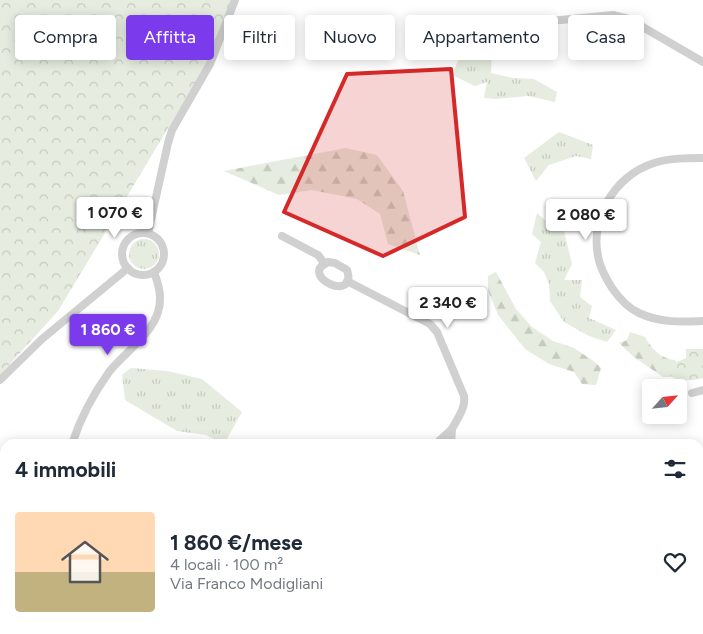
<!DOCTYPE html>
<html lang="it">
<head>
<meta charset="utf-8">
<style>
	:root { --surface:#fff; --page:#f6f6f7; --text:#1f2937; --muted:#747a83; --accent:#7c3aed }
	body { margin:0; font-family:Figtree,sans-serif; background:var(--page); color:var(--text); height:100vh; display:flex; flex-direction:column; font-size:19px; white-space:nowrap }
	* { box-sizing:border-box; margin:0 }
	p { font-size:16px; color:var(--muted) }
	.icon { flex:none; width:28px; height:28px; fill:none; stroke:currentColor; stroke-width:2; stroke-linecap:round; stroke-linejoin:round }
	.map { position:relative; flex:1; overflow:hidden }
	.sheet { position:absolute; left:0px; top:439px; width:704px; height:196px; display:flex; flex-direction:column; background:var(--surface); border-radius:15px 15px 0 0; box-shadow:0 2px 12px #0003 }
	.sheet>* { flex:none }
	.hud { position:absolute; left:15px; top:15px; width:674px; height:45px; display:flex; gap:10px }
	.needle { width:32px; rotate:63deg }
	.tools { position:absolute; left:642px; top:379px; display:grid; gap:10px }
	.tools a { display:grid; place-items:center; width:45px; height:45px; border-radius:5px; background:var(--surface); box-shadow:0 2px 12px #0003; font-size:25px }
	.price { position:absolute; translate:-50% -42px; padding:0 11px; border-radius:5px; background:#fff; color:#222; font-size:16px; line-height:32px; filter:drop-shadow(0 1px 2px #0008) }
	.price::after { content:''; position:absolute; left:50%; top:30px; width:15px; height:11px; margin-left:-8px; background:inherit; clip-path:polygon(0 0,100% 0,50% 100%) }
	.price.active { background:var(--accent); color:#fff }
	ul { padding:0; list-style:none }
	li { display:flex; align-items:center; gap:15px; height:125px; padding:0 15px }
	li span { display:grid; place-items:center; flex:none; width:140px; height:100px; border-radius:5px; color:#555 }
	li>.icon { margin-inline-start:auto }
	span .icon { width:60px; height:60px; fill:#fffc; stroke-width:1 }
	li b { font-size:21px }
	h2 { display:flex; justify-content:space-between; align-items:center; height:60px; padding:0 15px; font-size:21px }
	.tag { padding:0 18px; border-radius:5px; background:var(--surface); box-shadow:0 2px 12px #0003; font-size:18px; line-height:45px }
	.tag.active { background:var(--accent); color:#fff }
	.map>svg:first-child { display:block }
	.grass { fill:url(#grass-tufts) }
	.forest { fill:url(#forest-firs) }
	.park { fill:url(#park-crowns) }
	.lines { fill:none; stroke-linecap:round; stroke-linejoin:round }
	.minor { stroke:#d0d0d0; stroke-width:8 }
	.marked { fill:#d62828; fill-opacity:0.2; stroke:#d62828; stroke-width:4; stroke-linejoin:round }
</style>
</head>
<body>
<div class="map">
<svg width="703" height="634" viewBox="0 0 703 634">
	<defs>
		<pattern id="grass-tufts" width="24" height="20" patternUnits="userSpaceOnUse" patternTransform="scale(1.25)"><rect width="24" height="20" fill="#e6ecdf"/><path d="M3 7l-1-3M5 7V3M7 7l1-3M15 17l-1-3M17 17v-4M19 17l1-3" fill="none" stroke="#c6cbc0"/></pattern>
		<pattern id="forest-firs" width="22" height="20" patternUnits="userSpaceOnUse" patternTransform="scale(1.25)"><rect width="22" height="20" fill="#e6ecdf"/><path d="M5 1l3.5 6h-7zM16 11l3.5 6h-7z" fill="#c6cbc0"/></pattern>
		<pattern id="park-crowns" width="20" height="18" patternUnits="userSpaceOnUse" patternTransform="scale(1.25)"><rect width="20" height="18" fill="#e6ecdf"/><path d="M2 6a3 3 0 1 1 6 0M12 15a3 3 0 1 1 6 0" fill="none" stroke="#c6cbc0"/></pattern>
	</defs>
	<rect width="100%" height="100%" fill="#fff"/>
	<g class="grass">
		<polygon points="480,36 492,51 491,73 513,78 534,79 557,92 555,102 528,96 495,99 484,98 487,82 475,86 452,75 467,40"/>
		<polygon points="559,132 593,145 591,159 576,156 549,165 536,181 524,158"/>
		<polygon points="561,202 561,219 572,264 564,280 582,280 580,297 592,306 589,318 616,330 607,342 589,336 564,322 550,301 549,284 544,272 535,263 541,242 532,234 537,213 549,224"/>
		<circle cx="144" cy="254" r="15"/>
		<polygon points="131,368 167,371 202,379 242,412 224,444 206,435 177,431 125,400 122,375"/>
	</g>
	<g class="forest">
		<polygon points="346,148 377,155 403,191 420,255 388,244 380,214 357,199 312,190 279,195 224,171"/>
		<polygon points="496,272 516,309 532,327 553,341 574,348 595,362 601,368 596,385 582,384 574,372 549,364 525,349 498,315 488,290 488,276"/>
		<path d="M630,332L645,337C651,349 662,359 675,360L684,376L703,378L683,381L672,377H663L634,357L619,343L627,340Z"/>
	</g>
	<g class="park">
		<polygon points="0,0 231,0 209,60 58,311 0,375"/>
		<path d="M686,349H703V378C691,380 680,383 670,375L677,362L686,358Z"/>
	</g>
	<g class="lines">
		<g class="minor">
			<polyline points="529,23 613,15 629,19 703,62"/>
			<path d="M703,158C687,158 669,158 654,163C613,176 587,222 600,264C603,273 607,280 612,288C619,298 628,308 639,313C660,323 681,322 703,321"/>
			<polyline points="148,233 168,143 172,130 210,64 235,0"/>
			<circle cx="143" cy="254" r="21"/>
			<polyline points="282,236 318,255 325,264"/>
			<path d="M328,262L335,263L347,270C358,304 297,276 328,262Z"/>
			<path d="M347,281L430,324L437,332L464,396C466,408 457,419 452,429"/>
			<polyline points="0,380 42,339 128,268"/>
			<polyline points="692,393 703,390"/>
			<polyline points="439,441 452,429 451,444"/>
			<path d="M72,444C80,419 94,393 109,372C126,350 161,330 160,298C160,289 157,280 154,272"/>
			<polyline points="4,482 5,483"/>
			<polyline points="0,539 5,535"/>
			<polyline points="699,551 703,549"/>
			<polyline points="320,630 325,634"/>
			<polyline points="562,630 565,634"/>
			<polyline points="656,630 659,634"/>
			<polyline points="98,634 100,630"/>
			<polyline points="308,634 313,630"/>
			<polyline points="576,634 582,630"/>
		</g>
	</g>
	<path class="marked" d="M451,69L465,217L383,256L284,212L347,74Z"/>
</svg>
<div class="tools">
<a><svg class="needle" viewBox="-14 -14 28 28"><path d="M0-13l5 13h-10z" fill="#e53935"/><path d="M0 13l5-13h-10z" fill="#747a83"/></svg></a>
</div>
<b class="price" style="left:115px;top:239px">1 070 €</b>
<b class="price" style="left:586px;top:241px">2 080 €</b>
<b class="price" style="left:448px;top:329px">2 340 €</b>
<b class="price active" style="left:108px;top:356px">1 860 €</b>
<div class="hud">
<a class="tag">Compra</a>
<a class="tag active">Affitta</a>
<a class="tag">Filtri</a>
<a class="tag">Nuovo</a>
<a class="tag">Appartamento</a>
<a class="tag">Casa</a>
</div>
<section class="sheet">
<h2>4 immobili<svg class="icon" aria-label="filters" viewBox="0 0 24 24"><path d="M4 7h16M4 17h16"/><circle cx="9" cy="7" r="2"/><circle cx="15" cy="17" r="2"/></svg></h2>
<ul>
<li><span style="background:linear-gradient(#ffd9b3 60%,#c2b280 0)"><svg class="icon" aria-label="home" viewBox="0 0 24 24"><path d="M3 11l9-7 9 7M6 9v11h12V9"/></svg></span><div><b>1 860 €/mese</b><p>4 locali · 100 m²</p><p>Via Franco Modigliani</p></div><svg class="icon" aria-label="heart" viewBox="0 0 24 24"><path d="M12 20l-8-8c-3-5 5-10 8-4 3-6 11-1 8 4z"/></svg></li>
</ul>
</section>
</div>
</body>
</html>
